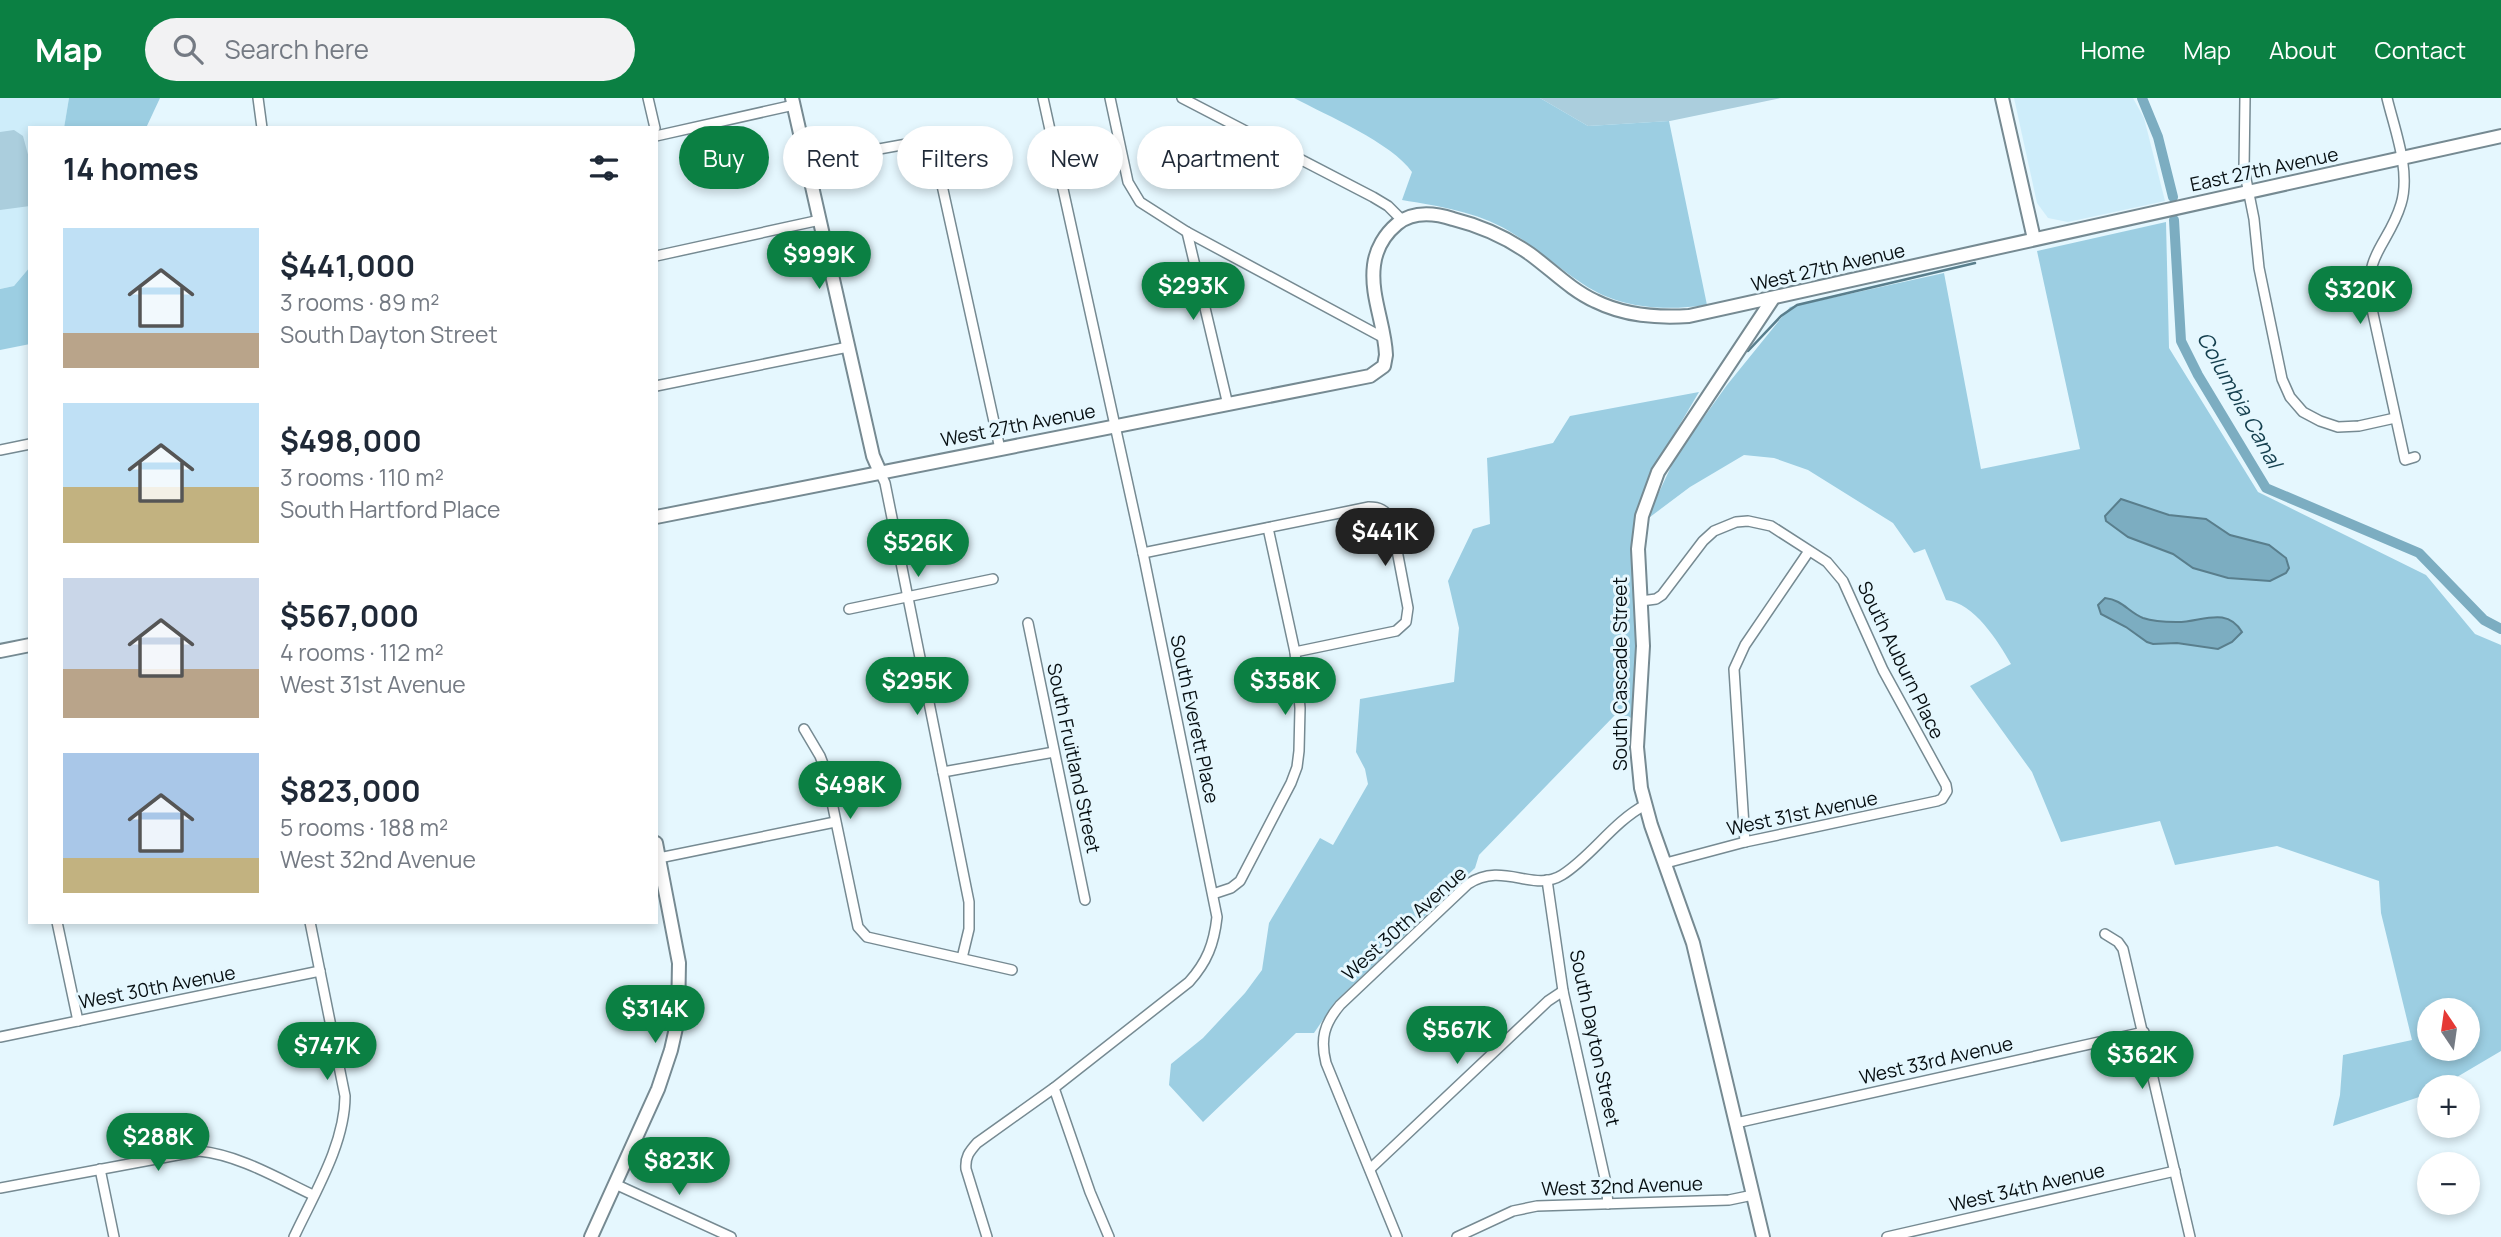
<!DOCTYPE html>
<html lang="en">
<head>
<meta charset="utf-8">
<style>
	:root { --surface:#fff; --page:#f2f2f3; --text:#1f2937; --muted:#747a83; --accent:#0b8043 }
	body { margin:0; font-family:Manrope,sans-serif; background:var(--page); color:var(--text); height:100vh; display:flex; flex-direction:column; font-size:26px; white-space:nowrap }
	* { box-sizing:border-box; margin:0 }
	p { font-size:23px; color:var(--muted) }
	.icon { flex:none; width:38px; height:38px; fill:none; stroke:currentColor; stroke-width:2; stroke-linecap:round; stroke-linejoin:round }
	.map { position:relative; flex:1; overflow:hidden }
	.panel { position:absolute; left:28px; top:28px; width:630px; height:798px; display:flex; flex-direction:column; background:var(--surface); border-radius:0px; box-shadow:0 4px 10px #0003 }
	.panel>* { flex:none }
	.guide { position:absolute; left:679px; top:28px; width:665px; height:63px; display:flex; gap:14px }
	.needle { width:46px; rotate:347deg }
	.tools { position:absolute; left:2417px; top:900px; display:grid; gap:14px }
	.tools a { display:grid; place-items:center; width:63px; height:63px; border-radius:50%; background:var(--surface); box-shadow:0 4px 10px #0003; font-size:35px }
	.price { position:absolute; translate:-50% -60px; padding:0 16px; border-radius:24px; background:var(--accent); color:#fff; font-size:23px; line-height:46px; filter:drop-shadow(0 2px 4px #0008) }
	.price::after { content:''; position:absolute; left:50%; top:42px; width:21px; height:16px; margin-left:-10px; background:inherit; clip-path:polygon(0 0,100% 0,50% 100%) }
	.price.active { background:#222; color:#fff }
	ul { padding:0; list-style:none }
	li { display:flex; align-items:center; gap:21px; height:175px; padding:0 35px }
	li span { display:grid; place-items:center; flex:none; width:196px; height:140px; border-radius:0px; color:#555 }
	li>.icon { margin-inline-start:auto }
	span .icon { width:84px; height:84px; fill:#fffc; stroke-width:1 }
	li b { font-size:30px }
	h2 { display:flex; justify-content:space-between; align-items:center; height:84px; padding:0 35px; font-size:30px }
	.tag { padding:0 24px; border-radius:32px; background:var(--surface); box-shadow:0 4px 10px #0003; font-size:24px; line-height:63px }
	.tag.active { background:var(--accent); color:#fff }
	header { display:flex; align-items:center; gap:42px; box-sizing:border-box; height:98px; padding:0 35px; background:var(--accent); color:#fff }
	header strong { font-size:33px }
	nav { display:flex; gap:38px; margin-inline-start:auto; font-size:24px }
	.search { width:490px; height:63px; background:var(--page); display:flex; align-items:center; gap:18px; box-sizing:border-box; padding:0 24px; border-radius:38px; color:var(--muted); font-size:26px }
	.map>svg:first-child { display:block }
	.built { fill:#ceedfa }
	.green { fill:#abcedd }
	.forest { fill:#9ccee2; fill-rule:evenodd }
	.water { fill:#7cadc1; stroke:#597e8c; stroke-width:2 }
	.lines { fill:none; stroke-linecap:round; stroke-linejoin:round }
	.stream { stroke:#597e8c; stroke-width:2.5 }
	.canal { stroke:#7cadc1; stroke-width:10 }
	.street-casing { stroke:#768a92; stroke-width:12 }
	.secondary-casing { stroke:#768a92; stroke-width:16 }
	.street { stroke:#fff; stroke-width:9 }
	.secondary { stroke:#fff; stroke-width:12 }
	.labels { text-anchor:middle; stroke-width:6; stroke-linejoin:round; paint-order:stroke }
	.street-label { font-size:19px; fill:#070f12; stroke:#e5f7fe }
	.water-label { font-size:21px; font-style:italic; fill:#133e4d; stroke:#e5f7fe }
</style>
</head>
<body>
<header>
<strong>Map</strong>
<div class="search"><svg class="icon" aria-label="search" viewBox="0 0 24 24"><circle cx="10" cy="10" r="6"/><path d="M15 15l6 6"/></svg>Search here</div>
<nav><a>Home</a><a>Map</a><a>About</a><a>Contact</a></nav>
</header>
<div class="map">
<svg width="2501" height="1139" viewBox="0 0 2501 1139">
	<rect width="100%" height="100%" fill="#e5f7fe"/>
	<g class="built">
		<polygon points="0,0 69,0 64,30 30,30 30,169 14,188 0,191"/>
		<polygon points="2014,0 2133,0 2144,20 2165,103 2068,124 2048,120 2037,105"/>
	</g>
	<g class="green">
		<polygon points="1540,0 1781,0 1670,23 1588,28"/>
		<polygon points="14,32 23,38 30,64 30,108 0,112 0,34"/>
	</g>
	<g class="forest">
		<polygon points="69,0 160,0 146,30 64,30"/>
		<path d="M1294,0H1540L1588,28L1669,23L1707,207C1664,213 1620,211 1583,186C1558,170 1536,149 1509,133C1477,114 1439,108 1402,102L1412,74C1392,45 1326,17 1294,0Z"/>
		<path d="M2166,124L2169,250L2258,394L2426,477L2475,536L2501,547V953L2440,989H2429V995L2425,997L2333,1028L2340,997L2343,957L2412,942L2381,815L2379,783L2277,748L2175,767L2160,723L2061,744L2032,674L1970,588L2011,566C1998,543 1974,505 1946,502L1925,451L1914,455L1893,425L1808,372L1774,360L1744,357L1690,389L1646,422L1676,358L1727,287L1790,209L1944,175L1981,371L2080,351L2037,153ZM2429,912H2468V950H2429Z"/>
		<polygon points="30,169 30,246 0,252 0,191 14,188"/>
		<polygon points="1699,294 1647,382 1633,434 1636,566 1632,620 1616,616 1479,757 1475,770 1335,904 1314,935 1296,935 1203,1024 1169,987 1171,966 1203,940 1245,895 1262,872 1269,825 1320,740 1333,747 1368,686 1365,671 1356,654 1360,601 1454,584 1459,530 1448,483 1473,431 1490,426 1487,360 1553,345 1570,318"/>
	</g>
	<g class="water">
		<polygon points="2121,401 2169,417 2206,421 2230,437 2269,447 2286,460 2289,470 2286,475 2270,483 2228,480 2193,470 2173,456 2128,439 2106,423 2105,418"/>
		<path d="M2105,500C2123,502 2128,514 2143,520C2152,523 2167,524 2176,524C2200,525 2226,507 2242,534L2232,544L2218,551L2177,545L2153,546L2147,544L2126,529L2101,516L2098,507Z"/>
	</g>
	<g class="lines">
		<polyline class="stream" points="1748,253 1781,218 1797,207 1975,165"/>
		<g class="canal">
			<polyline points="2142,0 2158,39 2173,99"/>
			<polyline points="2174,122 2181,243 2198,277 2266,390 2419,455 2484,522 2501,531"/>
		</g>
		<g class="street-casing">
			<g id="street">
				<polyline points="258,0 262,30"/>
				<polyline points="648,0 655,30"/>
				<polyline points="1110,0 1128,84 1140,104 1187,134 1384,240"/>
				<polyline points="1182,0 1373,99 1388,108 1402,122"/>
				<polyline points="2245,0 2244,71 2254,121 2259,170 2282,281 2290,299 2303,314 2320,323 2338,329 2359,328 2395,320"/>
				<path d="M2387,0C2395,33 2411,73 2401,106C2389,146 2365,154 2370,202L2405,362L2415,359"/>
				<polyline points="656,38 794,7"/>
				<polyline points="807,64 918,44 926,47 936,60 1000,351"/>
				<polyline points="1187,134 1228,307"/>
				<polyline points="656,158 820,122"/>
				<polyline points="656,288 848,249"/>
				<polyline points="0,352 30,346"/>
				<polyline points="880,374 885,385 969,804 969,831 962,860"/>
				<path d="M1143,455L1369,409C1380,409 1385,412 1391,421L1408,510L1406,524L1396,533L1295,554"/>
				<polyline points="1641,503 1656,501 1662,497 1703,443 1714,433 1736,424 1748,423 1771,428 1827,464 1843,483 1883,572 1946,687 1947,693 1942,701 1937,703 1745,744 1666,765"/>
				<polyline points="849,511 993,481"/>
				<polyline points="1028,525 1085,802"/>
				<polyline points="804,631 820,658 825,671 858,829 867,839 1012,872"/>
				<polyline points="943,674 1054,654"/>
				<polyline points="1745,744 1734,571 1745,547 1809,453"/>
				<polyline points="659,760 835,724"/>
				<polyline points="1547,782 1563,893 1606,1085 1608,1106"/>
				<polyline points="1213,796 1231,790 1240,783 1291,685 1297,669 1299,653 1300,610 1295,554 1268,430"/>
				<polyline points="57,824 78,923"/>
				<polyline points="2105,836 2118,844 2123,851 2190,1139"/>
				<polyline points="0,939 320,873"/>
				<polyline points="1054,990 1090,1094 1109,1139"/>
				<polyline points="1736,1025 2144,934"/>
				<polyline points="100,1071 114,1139"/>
				<polyline points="1370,1071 1548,903 1563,893"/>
				<polyline points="615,1086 731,1139"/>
				<path d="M0,1090L199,1053C239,1057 277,1080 313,1097"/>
				<path d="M294,1139C314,1096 345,1046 345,998L310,824"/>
				<path d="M987,1139L966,1071C965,1059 969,1054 977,1045L1054,990L1189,884C1207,864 1214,846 1217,819L1143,455L1043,0"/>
				<path d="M1397,1139L1326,965C1320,941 1324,926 1340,907L1468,786C1503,763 1533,795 1562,777C1591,759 1613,724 1645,707"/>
				<polyline points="1457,1139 1513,1113 1537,1108 1729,1102 1753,1097"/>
				<polyline points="1887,1139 2175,1073"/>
			</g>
		</g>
		<g class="secondary-casing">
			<g id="secondary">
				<polyline points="792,0 873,358 880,374"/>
				<polyline points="2002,0 2034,141"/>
				<path d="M656,419L1370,278L1384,268L1386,257C1385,227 1370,198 1374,167C1376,151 1385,136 1397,126C1413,113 1434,115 1453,121C1481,128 1506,139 1530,156C1552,172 1571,192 1595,203C1625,218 1657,220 1689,218L2501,38"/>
				<polyline points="0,553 30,547"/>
				<polyline points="591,1139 658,991 671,952 678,921 679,865 656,745"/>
				<polyline points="1763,1139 1693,845 1651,727 1641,690 1637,649 1643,548 1638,451 1642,418 1658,374 1772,202"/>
			</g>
		</g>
		<use href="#street" class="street"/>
		<use href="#secondary" class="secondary"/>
	</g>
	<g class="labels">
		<g class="street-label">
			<text transform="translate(2264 71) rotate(-12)" y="7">East 27th Avenue</text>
			<text transform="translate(1828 169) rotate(-13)" y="7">West 27th Avenue</text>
			<text transform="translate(1018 327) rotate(-11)" y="7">West 27th Avenue</text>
			<text transform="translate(1901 562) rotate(64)" y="7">South Auburn Place</text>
			<text transform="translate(1620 576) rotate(-90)" y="7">South Cascade Street</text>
			<text transform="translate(1195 621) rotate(78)" y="7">South Everett Place</text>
			<text transform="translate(1074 660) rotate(78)" y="7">South Fruitland Street</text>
			<text transform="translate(1802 715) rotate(-12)" y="7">West 31st Avenue</text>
			<text transform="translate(1404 825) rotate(-42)" y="7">West 30th Avenue</text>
			<text transform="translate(157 889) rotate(-11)" y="7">West 30th Avenue</text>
			<text transform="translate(1595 940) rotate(78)" y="7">South Dayton Street</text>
			<text transform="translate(1936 962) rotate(-13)" y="7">West 33rd Avenue</text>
			<text transform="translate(1622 1088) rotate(-2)" y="7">West 32nd Avenue</text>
			<text transform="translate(2027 1089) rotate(-13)" y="7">West 34th Avenue</text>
		</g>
		<g class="water-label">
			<text transform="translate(2239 302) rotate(61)" y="7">Columbia Canal</text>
		</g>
	</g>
</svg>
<div class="tools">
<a><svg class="needle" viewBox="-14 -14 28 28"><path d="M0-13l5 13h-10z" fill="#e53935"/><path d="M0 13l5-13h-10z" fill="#747a83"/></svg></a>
<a>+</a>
<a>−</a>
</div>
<b class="price" style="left:819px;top:193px">$999K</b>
<b class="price" style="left:1193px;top:224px">$293K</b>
<b class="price" style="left:2360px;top:228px">$320K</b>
<b class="price active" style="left:1385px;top:470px">$441K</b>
<b class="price" style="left:918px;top:481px">$526K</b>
<b class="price" style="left:917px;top:619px">$295K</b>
<b class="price" style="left:1285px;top:619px">$358K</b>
<b class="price" style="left:850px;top:723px">$498K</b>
<b class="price" style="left:655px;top:947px">$314K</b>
<b class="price" style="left:1457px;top:968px">$567K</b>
<b class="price" style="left:327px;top:984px">$747K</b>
<b class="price" style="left:2142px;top:993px">$362K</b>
<b class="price" style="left:158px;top:1075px">$288K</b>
<b class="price" style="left:679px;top:1099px">$823K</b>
<div class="guide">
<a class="tag active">Buy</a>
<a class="tag">Rent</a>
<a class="tag">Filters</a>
<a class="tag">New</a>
<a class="tag">Apartment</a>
</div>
<section class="panel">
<h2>14 homes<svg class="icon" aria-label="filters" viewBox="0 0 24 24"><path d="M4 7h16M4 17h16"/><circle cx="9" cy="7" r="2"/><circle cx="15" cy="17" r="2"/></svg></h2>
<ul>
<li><span style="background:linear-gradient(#bfe0f5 75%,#b9a48a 0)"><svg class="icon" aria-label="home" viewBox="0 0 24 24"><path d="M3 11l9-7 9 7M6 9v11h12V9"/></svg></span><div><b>$441,000</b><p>3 rooms · 89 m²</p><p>South Dayton Street</p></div></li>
<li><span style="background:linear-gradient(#bfe0f5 60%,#c2b280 0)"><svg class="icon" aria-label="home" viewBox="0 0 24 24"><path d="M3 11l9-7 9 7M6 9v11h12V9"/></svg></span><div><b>$498,000</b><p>3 rooms · 110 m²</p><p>South Hartford Place</p></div></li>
<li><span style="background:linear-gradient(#c9d6e8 65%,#b9a48a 0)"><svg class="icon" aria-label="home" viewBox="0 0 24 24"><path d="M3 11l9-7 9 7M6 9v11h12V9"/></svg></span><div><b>$567,000</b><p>4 rooms · 112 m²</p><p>West 31st Avenue</p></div></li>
<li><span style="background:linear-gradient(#a9c7e8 75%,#c2b280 0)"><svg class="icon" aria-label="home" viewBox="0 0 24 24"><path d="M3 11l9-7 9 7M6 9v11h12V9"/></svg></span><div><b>$823,000</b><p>5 rooms · 188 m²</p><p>West 32nd Avenue</p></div></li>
</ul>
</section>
</div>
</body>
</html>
